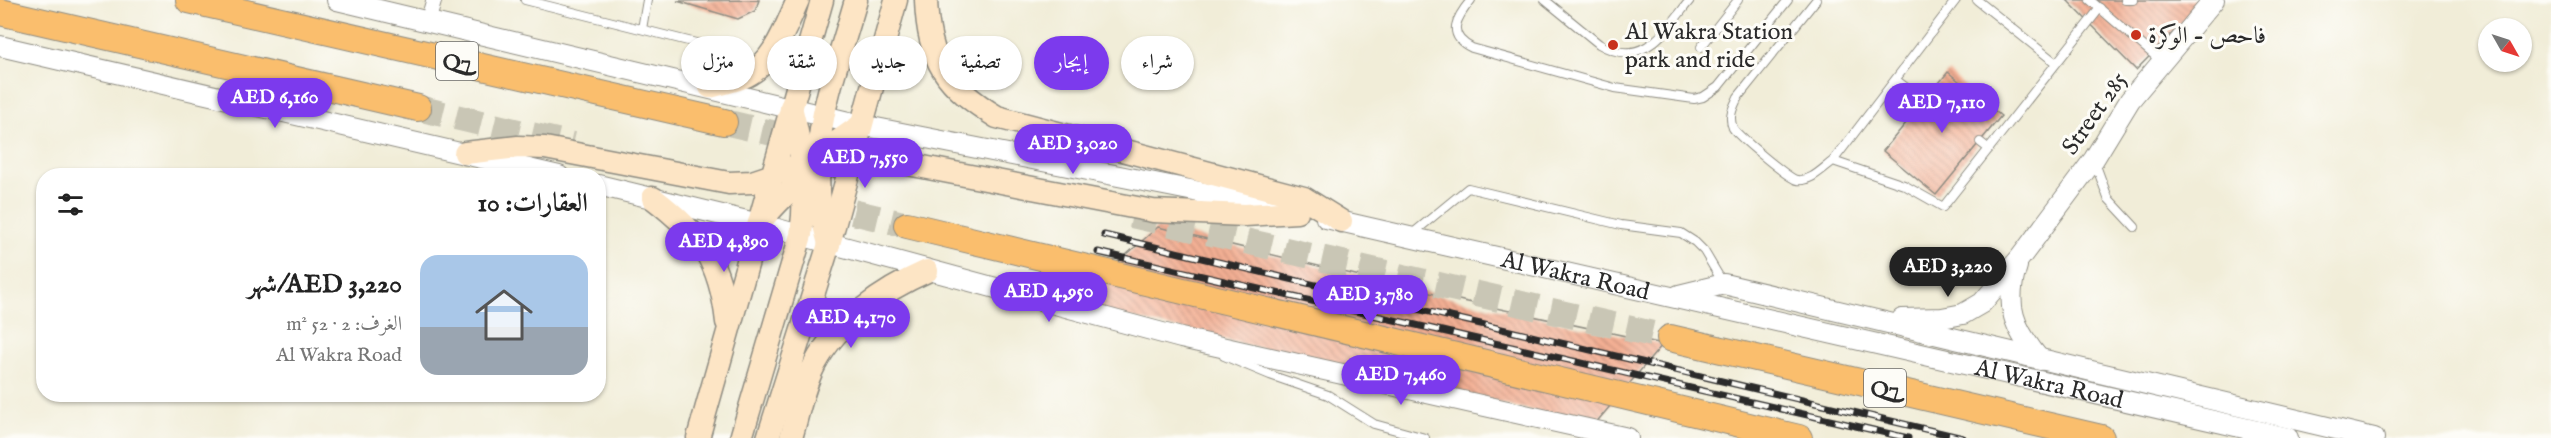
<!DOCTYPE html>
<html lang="ar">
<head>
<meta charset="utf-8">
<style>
	:root { --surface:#fff; --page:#f6f6f6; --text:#222; --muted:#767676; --line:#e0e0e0; --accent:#7c3aed }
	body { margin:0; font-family:"IM FELL English",Amiri,serif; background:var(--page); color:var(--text); direction:rtl; height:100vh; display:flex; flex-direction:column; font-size:22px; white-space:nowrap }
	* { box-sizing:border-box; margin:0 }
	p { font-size:20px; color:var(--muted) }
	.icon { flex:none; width:33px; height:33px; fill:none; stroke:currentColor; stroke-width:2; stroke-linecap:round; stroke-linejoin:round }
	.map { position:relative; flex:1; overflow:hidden; direction:ltr }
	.drawer { position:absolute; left:36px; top:168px; width:570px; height:234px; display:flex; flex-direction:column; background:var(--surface); border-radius:24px; box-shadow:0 2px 4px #0004; direction:rtl }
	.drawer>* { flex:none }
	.banner { position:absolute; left:624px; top:36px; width:570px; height:54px; direction:rtl; display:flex; gap:12px }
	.needle { width:39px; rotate:129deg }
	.controls { position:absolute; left:2478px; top:18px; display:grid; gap:12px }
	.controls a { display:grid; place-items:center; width:54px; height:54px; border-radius:50%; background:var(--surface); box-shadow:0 2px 4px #0004; font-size:30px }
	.price { position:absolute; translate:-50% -51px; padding:0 14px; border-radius:21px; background:var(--accent); color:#fff; font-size:20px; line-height:39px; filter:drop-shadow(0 2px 3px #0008) }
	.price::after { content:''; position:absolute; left:50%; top:36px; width:18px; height:14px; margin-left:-9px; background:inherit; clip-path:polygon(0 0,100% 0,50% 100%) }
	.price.on { background:#222; color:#fff }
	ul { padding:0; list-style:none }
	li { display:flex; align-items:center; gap:18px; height:150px; padding:0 18px }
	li+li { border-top:2px solid var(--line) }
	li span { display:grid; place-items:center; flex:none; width:168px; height:120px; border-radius:18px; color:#555 }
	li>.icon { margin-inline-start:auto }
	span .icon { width:72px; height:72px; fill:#fffc; stroke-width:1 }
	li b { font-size:26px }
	h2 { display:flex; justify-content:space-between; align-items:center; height:72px; padding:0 18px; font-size:26px }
	.tag { padding:0 21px; border-radius:27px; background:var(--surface); box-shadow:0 2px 4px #0004; font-size:21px; line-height:54px }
	.tag.on { background:var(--accent); color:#fff }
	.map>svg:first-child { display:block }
	.building { fill:url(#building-back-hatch) }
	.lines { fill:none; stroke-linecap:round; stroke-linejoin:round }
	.trunk-tunnel { stroke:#c9c6b5; stroke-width:26; stroke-dasharray:26 13; stroke-linecap:butt }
	.service-casing { stroke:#8e8c82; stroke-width:10 }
	.minor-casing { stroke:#8e8c82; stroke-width:17 }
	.tertiary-casing { stroke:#8e8c82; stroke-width:22 }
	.secondary-casing { stroke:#8e8c82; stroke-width:25 }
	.trunk-casing { stroke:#8e8c82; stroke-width:28 }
	.service { stroke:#fff; stroke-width:8 }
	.minor { stroke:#fff; stroke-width:15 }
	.tertiary { stroke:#fff; stroke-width:20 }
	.secondary { stroke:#fde5c5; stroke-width:22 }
	.trunk { stroke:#fabe6d; stroke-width:26 }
	.rail-casing { stroke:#2b2b2b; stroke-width:7 }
	.rail { stroke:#fdfcf7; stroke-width:4.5; stroke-dasharray:14; stroke-linecap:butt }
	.poi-dot { fill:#c8321e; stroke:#fdfcf7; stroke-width:2 }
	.labels { text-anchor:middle; stroke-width:6; stroke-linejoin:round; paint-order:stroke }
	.shield { fill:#fdfcf7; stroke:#6a6a68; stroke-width:1.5 }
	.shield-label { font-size:22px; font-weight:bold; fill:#2b2b2b }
	.poi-label { font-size:24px; fill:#2b2b2b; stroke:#fdfcf7; text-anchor:start }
	.street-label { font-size:24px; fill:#2b2b2b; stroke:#fdfcf7 }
</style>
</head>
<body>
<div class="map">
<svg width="2551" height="438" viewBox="0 0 2551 438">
	<defs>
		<pattern id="building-back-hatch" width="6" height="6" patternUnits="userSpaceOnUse" patternTransform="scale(1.5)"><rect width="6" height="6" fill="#f4b094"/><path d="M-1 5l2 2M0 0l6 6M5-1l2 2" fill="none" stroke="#c68f79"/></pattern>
	</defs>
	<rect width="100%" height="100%" fill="#fdfcf7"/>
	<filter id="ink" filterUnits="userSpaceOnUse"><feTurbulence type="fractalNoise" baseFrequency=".0167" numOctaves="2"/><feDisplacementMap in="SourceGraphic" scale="12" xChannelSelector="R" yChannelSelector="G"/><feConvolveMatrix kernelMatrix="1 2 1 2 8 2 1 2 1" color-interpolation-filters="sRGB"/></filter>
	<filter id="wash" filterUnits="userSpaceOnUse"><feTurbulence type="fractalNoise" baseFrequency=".008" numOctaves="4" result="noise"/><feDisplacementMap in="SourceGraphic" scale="24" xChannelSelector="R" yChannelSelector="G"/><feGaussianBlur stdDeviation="1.35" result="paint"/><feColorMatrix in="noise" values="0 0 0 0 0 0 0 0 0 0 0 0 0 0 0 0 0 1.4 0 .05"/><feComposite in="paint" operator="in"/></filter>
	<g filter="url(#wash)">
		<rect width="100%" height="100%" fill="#f1edd8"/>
		<g id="blocks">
			<g class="building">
				<polygon points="759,0 755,11 738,19 677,1"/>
				<polygon points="2067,0 2205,0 2136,70"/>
				<polygon points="1948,72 2001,116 1936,195 1883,151"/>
				<polygon points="1158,227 1463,301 1663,344 1594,425 1070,304"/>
			</g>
		</g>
	</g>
	<g filter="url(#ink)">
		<use href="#blocks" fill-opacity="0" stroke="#8e8c82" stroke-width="1.5"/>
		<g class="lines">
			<g class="trunk-tunnel">
				<polyline points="418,108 573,145"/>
				<polyline points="724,122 807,141"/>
				<polyline points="815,203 907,225"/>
				<polyline points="1132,215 1670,338"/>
			</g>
			<g class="service-casing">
				<g id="service">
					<polyline points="525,0 712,47"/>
					<path d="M1471,0C1457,17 1445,35 1472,48L1615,88L1694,99L1703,97L1718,87L1788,0"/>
					<path d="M1545,0L1599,44C1643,70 1665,31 1690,0"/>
					<path d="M1816,0L1738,97C1733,108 1728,116 1733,128C1737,135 1789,179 1797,180C1811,182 1823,168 1833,161L1904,185L1943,207L2100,8"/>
					<polyline points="1977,0 2056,63"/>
					<polyline points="2090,0 2162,62"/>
					<polyline points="2125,0 2133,0"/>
					<polyline points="642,29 647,0"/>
					<polyline points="1701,47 1738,0"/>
					<polyline points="1896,80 1924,101"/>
					<polyline points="1980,142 1989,149"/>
					<polyline points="2094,160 2108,198 2135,227"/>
					<polyline points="1833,161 1956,0"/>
					<polyline points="1412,234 1468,188 1621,225 1681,233 1695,242 1704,251 1723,283"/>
					<polyline points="1224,356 1270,375 1328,395 1374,424 1425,438"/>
				</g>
			</g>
			<g class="minor-casing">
				<polyline id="minor" points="428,21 434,0"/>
			</g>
			<g class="tertiary-casing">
				<g id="tertiary">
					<polyline points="337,0 861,125 1280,208"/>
					<polyline points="0,46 559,176"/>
					<polyline points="598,185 759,224 1181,338 1628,438"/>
					<path id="s1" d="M1326,218L2288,438"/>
					<path d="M2017,266C2004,305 2014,329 2040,360"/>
					<polyline points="1679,295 1724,284 2374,438"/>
					<polyline points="1902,319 1942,318 1963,314 1982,303 2020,258 2094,159 2130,100 2214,0"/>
				</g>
			</g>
			<g class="secondary-casing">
				<g id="secondary">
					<path d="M926,0C928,61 946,86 997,117L1304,198L1341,221"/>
					<path d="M710,87C722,84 735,81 746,76C774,63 786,26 798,0"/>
					<polyline points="465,153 518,147 545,148 729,183 752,182 788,170 838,141 861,125"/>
					<path d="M653,198C701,235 720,260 727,322"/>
					<path d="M759,224C791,184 823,158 876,158L1153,211L1245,215L1297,212"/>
					<path d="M829,244C801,151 831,88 856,0"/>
					<polyline points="698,438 822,0"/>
					<path d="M741,438L801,235C807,191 803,150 791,107"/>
					<polyline points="768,438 829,244 896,0"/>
					<path d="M791,438C798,414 803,386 815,364C838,321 884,290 927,271"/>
				</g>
			</g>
			<g class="trunk-casing">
				<g id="trunk">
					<polyline points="189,0 724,122"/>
					<polyline points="0,12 418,108"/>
					<polyline points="907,225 1799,438"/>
					<polyline points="1670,338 2101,438"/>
				</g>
			</g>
			<use href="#service" class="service"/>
			<use href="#minor" class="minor"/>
			<use href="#tertiary" class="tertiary"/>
			<use href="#secondary" class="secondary"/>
			<use href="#trunk" class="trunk"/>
			<g class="rail-casing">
				<g id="rail">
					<polyline points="1104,235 1963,438"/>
					<polyline points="1098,252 1908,438"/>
				</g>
			</g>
			<use href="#rail" class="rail"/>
		</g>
	</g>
	<g class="poi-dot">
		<circle cx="2136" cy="35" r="6"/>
		<circle cx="1613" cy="45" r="6"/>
	</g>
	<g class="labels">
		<g class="shield">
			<rect x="436" y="42" width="42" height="38" rx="4.5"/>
			<rect x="1864" y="369" width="42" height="38" rx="4.5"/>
		</g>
		<g class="shield-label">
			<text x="457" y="69">Q7</text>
			<text x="1885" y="396">Q7</text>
		</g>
		<g class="poi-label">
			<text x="1625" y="39">Al Wakra Station<tspan x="1625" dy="28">park and ride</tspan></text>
			<text x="2148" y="43">فاحص - الوكرة</text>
		</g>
		<g class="street-label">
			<text transform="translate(2094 113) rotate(-55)" y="8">Street 285</text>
			<text dy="8" stroke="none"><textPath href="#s1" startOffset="256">Al Wakra Road</textPath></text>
			<text dy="8" stroke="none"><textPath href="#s1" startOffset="742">Al Wakra Road</textPath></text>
		</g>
	</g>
</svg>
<div class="controls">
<a><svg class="needle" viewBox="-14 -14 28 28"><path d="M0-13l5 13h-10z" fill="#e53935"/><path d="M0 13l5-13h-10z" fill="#767676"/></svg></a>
</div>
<b class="price" style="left:275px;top:129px">AED 6,160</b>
<b class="price" style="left:1942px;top:134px">AED 7,110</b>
<b class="price" style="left:1073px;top:175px">AED 3,020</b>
<b class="price" style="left:865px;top:189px">AED 7,550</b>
<b class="price" style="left:724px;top:273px">AED 4,890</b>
<b class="price on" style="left:1948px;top:298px">AED 3,220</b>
<b class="price" style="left:1049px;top:323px">AED 4,950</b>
<b class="price" style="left:1370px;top:326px">AED 3,780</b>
<b class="price" style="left:851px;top:349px">AED 4,170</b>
<b class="price" style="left:1401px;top:406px">AED 7,460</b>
<div class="banner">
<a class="tag">شراء</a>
<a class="tag on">إيجار</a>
<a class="tag">تصفية</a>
<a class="tag">جديد</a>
<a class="tag">شقة</a>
<a class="tag">منزل</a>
</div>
<section class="drawer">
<h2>العقارات: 10<svg class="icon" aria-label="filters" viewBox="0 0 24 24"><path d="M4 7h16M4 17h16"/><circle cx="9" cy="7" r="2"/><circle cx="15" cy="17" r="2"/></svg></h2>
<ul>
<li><span style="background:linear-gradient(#a9c7e8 60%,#9aa5b1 0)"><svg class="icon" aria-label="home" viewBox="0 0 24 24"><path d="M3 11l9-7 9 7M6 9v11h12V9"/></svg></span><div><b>AED 3,220/شهر</b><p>الغرف: 2 · 52 m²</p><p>Al Wakra Road</p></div></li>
</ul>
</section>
</div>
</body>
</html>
